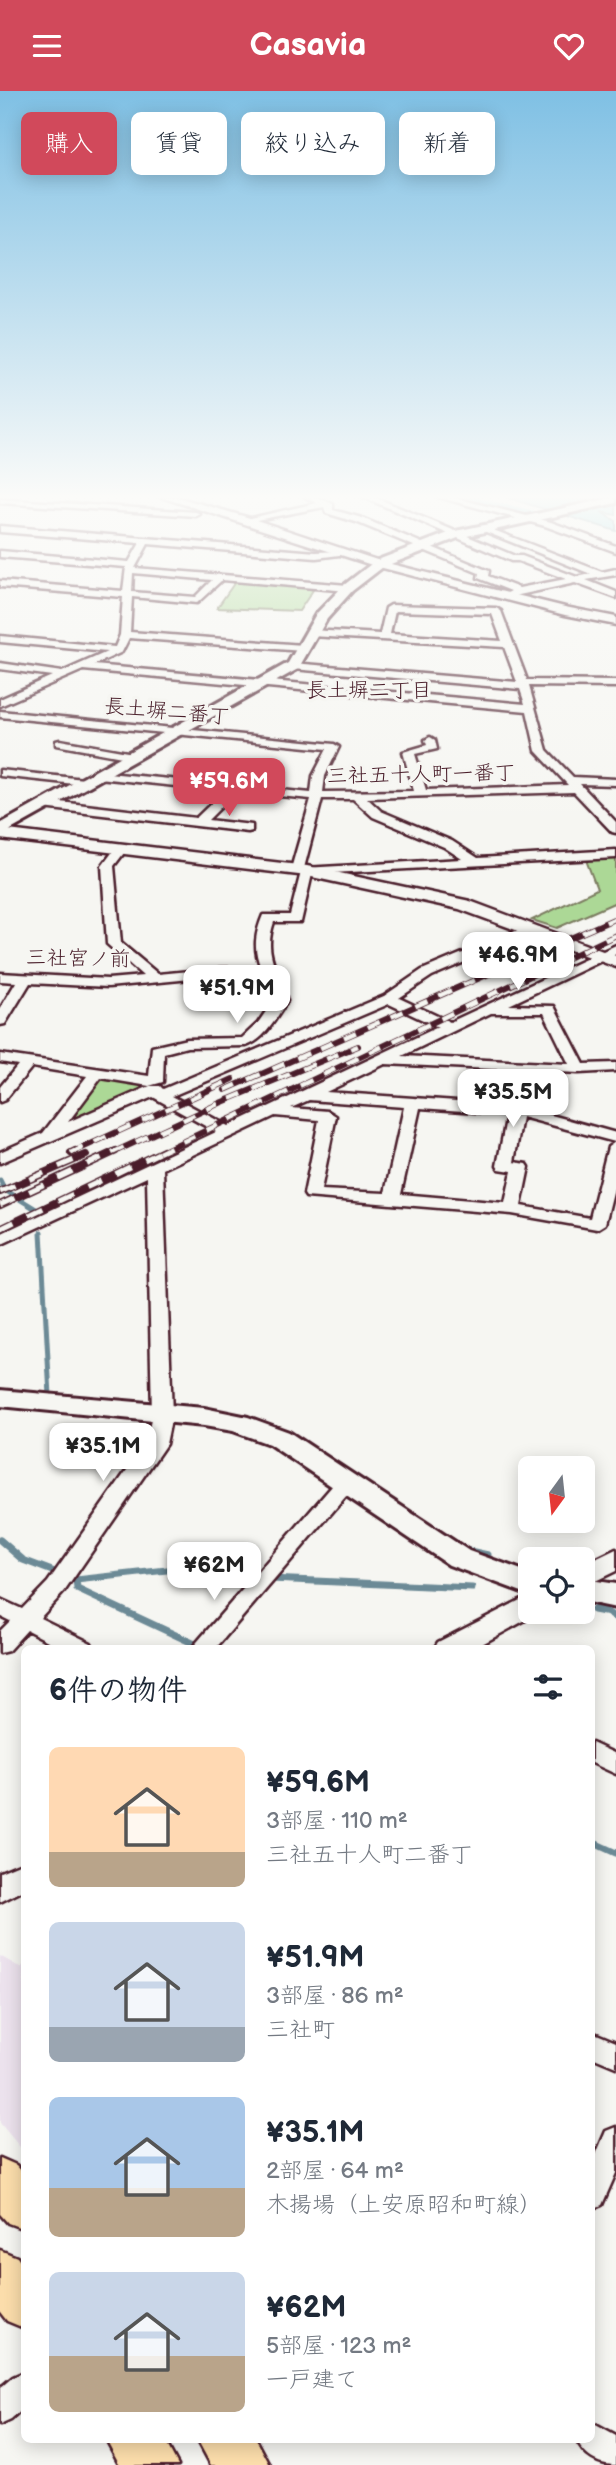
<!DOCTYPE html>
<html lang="ja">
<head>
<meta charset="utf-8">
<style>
	:root { --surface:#fff; --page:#f2f2f3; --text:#1f2937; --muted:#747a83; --accent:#d1495b }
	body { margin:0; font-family:"Balsamiq Sans","Klee One",sans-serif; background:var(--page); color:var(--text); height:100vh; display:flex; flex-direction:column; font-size:26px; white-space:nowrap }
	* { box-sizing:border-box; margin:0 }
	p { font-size:23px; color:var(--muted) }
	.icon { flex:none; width:38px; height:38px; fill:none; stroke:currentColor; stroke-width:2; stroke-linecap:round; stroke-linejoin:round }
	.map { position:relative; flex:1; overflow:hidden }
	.sheet { position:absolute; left:21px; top:1554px; width:574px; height:798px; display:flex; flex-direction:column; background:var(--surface); border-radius:10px; box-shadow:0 4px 18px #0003 }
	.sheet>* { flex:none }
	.hud { position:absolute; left:21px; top:21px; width:574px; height:63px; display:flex; gap:14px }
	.needle { width:46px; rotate:195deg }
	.buttons { position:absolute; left:518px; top:1365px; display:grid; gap:14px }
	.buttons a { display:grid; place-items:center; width:77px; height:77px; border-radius:10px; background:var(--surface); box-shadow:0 4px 18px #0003; font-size:35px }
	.price { position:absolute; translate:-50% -60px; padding:0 16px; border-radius:14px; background:#fff; color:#222; font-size:23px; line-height:46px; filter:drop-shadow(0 2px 4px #0008) }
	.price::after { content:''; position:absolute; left:50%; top:42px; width:21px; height:16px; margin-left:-10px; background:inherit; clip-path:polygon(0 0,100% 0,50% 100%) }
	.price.active { background:var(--accent); color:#fff }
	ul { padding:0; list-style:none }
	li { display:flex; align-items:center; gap:21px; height:175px; padding:0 28px }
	li span { display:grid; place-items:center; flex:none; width:196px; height:140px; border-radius:10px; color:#555 }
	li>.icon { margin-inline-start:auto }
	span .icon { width:84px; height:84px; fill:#fffc; stroke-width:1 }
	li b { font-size:30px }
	h2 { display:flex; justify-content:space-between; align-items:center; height:84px; padding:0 28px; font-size:30px }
	.pill { padding:0 24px; border-radius:10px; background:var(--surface); box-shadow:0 4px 18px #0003; font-size:24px; line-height:63px }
	.pill.active { background:var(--accent); color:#fff }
	header { display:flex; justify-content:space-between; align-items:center; height:91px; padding:0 28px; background:var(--accent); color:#fff; font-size:32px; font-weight:700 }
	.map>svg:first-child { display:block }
	.built { fill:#ece2ed }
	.green { fill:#acd896; stroke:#7b7c60; stroke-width:2 }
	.water { fill:#82d2dd; stroke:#6c8a96; stroke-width:2 }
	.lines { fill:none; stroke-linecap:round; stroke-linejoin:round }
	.stream-far1 { stroke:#6c8a96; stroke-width:5 }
	.stream { stroke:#6c8a96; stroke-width:7 }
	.river { fill:#82d2dd; fill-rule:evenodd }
	.minor-casing { stroke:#4a1f2b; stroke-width:5 }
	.tertiary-casing { stroke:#4a1f2b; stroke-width:5 }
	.secondary-casing { stroke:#4a1f2b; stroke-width:6 }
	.primary-casing { stroke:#4a1f2b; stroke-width:5 }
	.minor { fill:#f6f6f2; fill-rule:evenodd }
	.tertiary { fill:#f6f6f2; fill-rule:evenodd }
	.secondary { fill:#f6f6f2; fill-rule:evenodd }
	.primary { fill:#fbddab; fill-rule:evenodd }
	.rail-far1-casing { stroke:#4a1f2b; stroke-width:6 }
	.rail-casing { stroke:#4a1f2b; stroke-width:8 }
	.rail-far1 { stroke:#f6f6f2; stroke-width:4.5; stroke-dasharray:13; stroke-linecap:butt }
	.rail { stroke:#f6f6f2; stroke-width:5; stroke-dasharray:16; stroke-linecap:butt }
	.labels { text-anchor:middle; stroke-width:7; stroke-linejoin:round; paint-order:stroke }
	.far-neighbourhood-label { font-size:21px; fill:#4a1f2b; stroke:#f6f6f2 }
	.far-street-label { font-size:21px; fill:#4a1f2b; stroke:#f6f6f2 }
</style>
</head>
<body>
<header><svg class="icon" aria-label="menu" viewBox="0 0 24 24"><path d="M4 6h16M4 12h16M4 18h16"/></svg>Casavia<svg class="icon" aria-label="heart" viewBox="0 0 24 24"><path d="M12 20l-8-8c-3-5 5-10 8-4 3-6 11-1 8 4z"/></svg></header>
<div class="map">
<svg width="616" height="2374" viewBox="0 0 616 2374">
	<rect width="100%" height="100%" fill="#f6f6f2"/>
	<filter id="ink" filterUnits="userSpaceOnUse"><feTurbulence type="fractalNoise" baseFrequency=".0143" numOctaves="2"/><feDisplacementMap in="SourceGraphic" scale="14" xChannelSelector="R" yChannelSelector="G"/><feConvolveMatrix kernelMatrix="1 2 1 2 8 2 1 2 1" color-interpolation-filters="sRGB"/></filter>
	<g filter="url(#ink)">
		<polygon class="built" points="0,1865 21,1877 24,1873 24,2061 0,2032"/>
		<g class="green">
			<polygon points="235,491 305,496 313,499 299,520 217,517"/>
			<polygon points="616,767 616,811 557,837 532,829 597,798 586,769"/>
			<polygon points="107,987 130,989 143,997 80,1027 72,1025 100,989"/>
		</g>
		<polygon class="water" points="505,406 597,406 616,411 616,424 601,421 616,430 616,440"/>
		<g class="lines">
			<g class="stream-far1">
				<polyline points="0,1089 5,1099 39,1120"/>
				<polyline points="41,1141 50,1305 54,1305"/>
			</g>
			<g class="stream">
				<polyline points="0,1449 23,1469 60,1483"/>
				<polyline points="465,1459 488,1464"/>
				<polyline points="69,1486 76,1489 194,1476 261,1486"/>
				<polyline points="270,1488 472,1497"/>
				<polyline points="76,1489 77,1498 199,1555"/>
				<polyline points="597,1515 616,1527"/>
				<polyline points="593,1519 604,1521"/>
				<polyline points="592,1751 616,1762"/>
			</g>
			<polygon class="river" points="446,406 474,406 539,421 541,424 533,429 449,409"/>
			<g class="minor-casing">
				<g id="minor">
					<polygon points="305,406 316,406 333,413 333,419 362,427 489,480 488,485 519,497 566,488 518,470 511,470 363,406 374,406 515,465 522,465 577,486 591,483 476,437 483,435 602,481 616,478 616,484 586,489 616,501 616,507 575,492 505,507 505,503 511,500 478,487 479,482 356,431 326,422 324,416 246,431 242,429 317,412"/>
					<polygon points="438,406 451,406 551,431 616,455 616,461 545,435"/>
					<polygon points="0,408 196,421 200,423 196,425 0,412"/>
					<path d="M0,435L316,461L343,460L347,463L316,467L148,453L135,477L348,494L353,497L348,500L222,489L197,512L132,506L130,541L303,554L308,557L303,560L129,547L122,561L94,574L525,613L520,598L293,578L288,575L293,572L517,591L504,556L311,545L306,542L311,539L380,543L386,517L391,514L496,517L501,520L527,589L616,590V596L529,595L547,659L573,686L616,688V694L580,693L616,731V742L612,741L574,701L367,707L381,720L452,750L478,767L616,759V767L312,783L301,831H274C262,865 280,879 287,910C277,926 265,949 246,955L187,956L164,962L163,991L149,995L101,987L68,1031L150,995H160L163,998L384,905L422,879L530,834L537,838L535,841L432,885L399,907L450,931L616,854V863L509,914L554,915L584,973L616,972V980L579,982L385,973L326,1001L515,1014L616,1042V1089L605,1133L597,1138L512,1123L306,1106L304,1103L319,1029L275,1025L163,1078L172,1324L166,1353L64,1501L40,1527L91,1552L94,1558H63L27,1539L8,1560L0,1562V1540L10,1530L0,1525V1508L22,1518L48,1491L146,1352L152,1324L147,1086L0,1154V1143L216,1041L153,1006L0,1072V1061L43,1042L87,985L32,976L5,1009L0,1011V996L18,974L0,971V963L149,985L152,956L187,948L242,947L258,932L273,910L265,885H222L108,896L30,892L5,933L0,934V918L16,891L0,890V882L108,888L143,885L107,853L102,775L117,755L121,754L127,758L114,775L121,852L158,883L222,877H261C253,858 255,843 263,824H290L301,781L291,778L311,708L236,701L208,729L252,734V740L248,741L43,717L37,713L43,709L196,727L224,700L98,687L92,684L98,681L311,702L313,685L327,658L0,626V620L334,653L339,656L325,685L323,701L414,700L403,661L427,654L425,649L430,646L435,649L437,658L415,663L426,699L568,694L536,660L527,620L83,579L0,615V608L52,585L0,578V572L62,581L107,561L0,551V545L115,556L120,544L123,506L0,496V490L123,500L126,476L0,466V460L129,471L140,452L0,441ZM133,482L212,489L195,506L132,501ZM395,520L492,523L502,550L390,543ZM322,708H353L373,726L444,756L462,768L304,777ZM389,913L438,936L228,1035L172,1005ZM491,922H544L569,973L402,965ZM309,1009L404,1016L385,1102L321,1099L336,1025L328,1020L291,1017ZM420,1017L507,1023L497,1075L499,1078L512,1080L505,1112L401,1103ZM522,1026L615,1051L608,1056L590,1127L521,1115L529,1076L527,1073L514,1071Z"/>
					<polygon points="60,649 133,662 139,665 133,668 56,654 56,650"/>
					<polygon points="0,679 84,688 90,691 84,694 0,685"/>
					<polygon points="346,1385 353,1387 356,1392 353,1397 215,1558 191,1558 339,1387"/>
					<polygon points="592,1652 616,1663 616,1683 592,1672"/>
					<polygon points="592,1941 616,1951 616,1976 592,1966"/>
					<polygon points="616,2036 616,2082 602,2114 592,2118 592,2073 606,2040"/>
					<polygon points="24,2281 24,2317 11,2329 0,2334 0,2297 13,2286"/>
					<path d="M592,2332L616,2345V2374C598,2374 583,2365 576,2348H592Z"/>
				</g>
			</g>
			<g class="tertiary-casing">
				<g id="tertiary">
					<polygon points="161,406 177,406 250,427 383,471 565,516 616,526 616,534 565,524 375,475"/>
					<polygon points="0,738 307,775 470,810 616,865 616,876 459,818 307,785 0,748"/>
					<polygon points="616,1458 616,1480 583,1496 583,1474"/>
					<polygon points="530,1504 530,1521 540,1521 473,1558 434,1558 438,1551"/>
					<polygon points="24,1771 24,1799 0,1811 0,1781"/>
				</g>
			</g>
			<g class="secondary-casing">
				<g id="secondary">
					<polygon points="616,406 616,412 458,447 383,476 352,500 327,528 298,578 0,745 0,733 288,572 316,523 344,494 375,470 451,441"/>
					<polygon points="0,1299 204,1317 248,1326 289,1341 469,1460 530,1482 530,1504 449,1474 269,1353 233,1340 204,1335 0,1315"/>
					<polygon points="583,1488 616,1493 616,1517 583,1510"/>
				</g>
			</g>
			<g class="primary-casing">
				<g id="primary">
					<polygon points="0,2067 16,2074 24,2083 24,2138 8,2132 0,2123"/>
					<polygon points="0,2159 17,2166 24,2176 24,2237 7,2230 0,2221"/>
					<polygon points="106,2348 164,2348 178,2374 120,2374"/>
					<polygon points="197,2348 256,2348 270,2374 211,2374"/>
				</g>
			</g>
			<use href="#minor" class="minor"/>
			<use href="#tertiary" class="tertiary"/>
			<use href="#secondary" class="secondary"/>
			<use href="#primary" class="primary"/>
			<g class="rail-far1-casing">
				<g id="rail-far1">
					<polyline points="225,999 616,827"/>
					<polyline points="71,1062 233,988"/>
					<polyline points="112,1062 220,1012 358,955"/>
					<polyline points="159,1062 616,844"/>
				</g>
			</g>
			<g class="rail-casing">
				<g id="rail">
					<polyline points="71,1062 75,1060"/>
					<polyline points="0,1101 86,1064"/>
					<polyline points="0,1114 116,1060"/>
					<polyline points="0,1138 163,1060"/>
				</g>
			</g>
			<use href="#rail-far1" class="rail-far1"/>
			<use href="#rail" class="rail"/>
		</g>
	</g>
	<linearGradient id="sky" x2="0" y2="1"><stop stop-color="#7fc0e4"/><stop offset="0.55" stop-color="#fbfbf9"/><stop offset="1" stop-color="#fbfbf9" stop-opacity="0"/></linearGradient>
	<rect width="616" height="738" fill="url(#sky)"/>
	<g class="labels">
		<g class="far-neighbourhood-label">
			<text x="369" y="606">長土塀二丁目</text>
		</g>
		<g class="far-street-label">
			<text transform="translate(167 620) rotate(5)" y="7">長土塀二番丁</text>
			<text transform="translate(421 683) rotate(-1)" y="7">三社五十人町一番丁</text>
			<text transform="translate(78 867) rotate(1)" y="7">三社宮ノ前</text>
		</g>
	</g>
</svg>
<div class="buttons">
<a><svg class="needle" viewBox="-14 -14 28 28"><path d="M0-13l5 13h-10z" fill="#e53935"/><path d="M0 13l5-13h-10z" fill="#747a83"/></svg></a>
<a><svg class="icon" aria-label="locate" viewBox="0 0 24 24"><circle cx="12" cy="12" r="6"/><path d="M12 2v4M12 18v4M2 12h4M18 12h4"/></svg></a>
</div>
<b class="price active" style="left:229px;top:727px">¥59.6M</b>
<b class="price" style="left:518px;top:901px">¥46.9M</b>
<b class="price" style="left:237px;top:934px">¥51.9M</b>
<b class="price" style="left:513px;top:1038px">¥35.5M</b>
<b class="price" style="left:103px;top:1392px">¥35.1M</b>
<b class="price" style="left:214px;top:1511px">¥62M</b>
<div class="hud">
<a class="pill active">購入</a>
<a class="pill">賃貸</a>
<a class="pill">絞り込み</a>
<a class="pill">新着</a>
</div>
<section class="sheet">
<h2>6件の物件<svg class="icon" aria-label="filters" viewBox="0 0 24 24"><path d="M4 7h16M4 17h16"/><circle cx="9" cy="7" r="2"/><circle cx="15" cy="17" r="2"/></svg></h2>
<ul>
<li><span style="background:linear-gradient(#ffd9b3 75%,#b9a48a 0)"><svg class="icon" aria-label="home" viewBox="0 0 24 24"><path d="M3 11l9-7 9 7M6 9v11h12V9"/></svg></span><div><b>¥59.6M</b><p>3部屋 · 110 m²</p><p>三社五十人町二番丁</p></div></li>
<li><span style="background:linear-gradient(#c9d6e8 75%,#9aa5b1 0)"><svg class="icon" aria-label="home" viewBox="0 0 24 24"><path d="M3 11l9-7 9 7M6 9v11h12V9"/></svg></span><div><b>¥51.9M</b><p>3部屋 · 86 m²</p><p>三社町</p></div></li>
<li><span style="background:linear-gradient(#a9c7e8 65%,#b9a48a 0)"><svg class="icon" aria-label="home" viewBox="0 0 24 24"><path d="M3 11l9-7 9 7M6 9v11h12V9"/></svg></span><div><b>¥35.1M</b><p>2部屋 · 64 m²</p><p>木揚場（上安原昭和町線）</p></div></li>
<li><span style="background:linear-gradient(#c9d6e8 60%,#b9a48a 0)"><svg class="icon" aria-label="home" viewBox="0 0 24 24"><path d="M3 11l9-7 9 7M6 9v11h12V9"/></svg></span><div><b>¥62M</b><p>5部屋 · 123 m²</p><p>一戸建て</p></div></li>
</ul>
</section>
</div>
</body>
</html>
